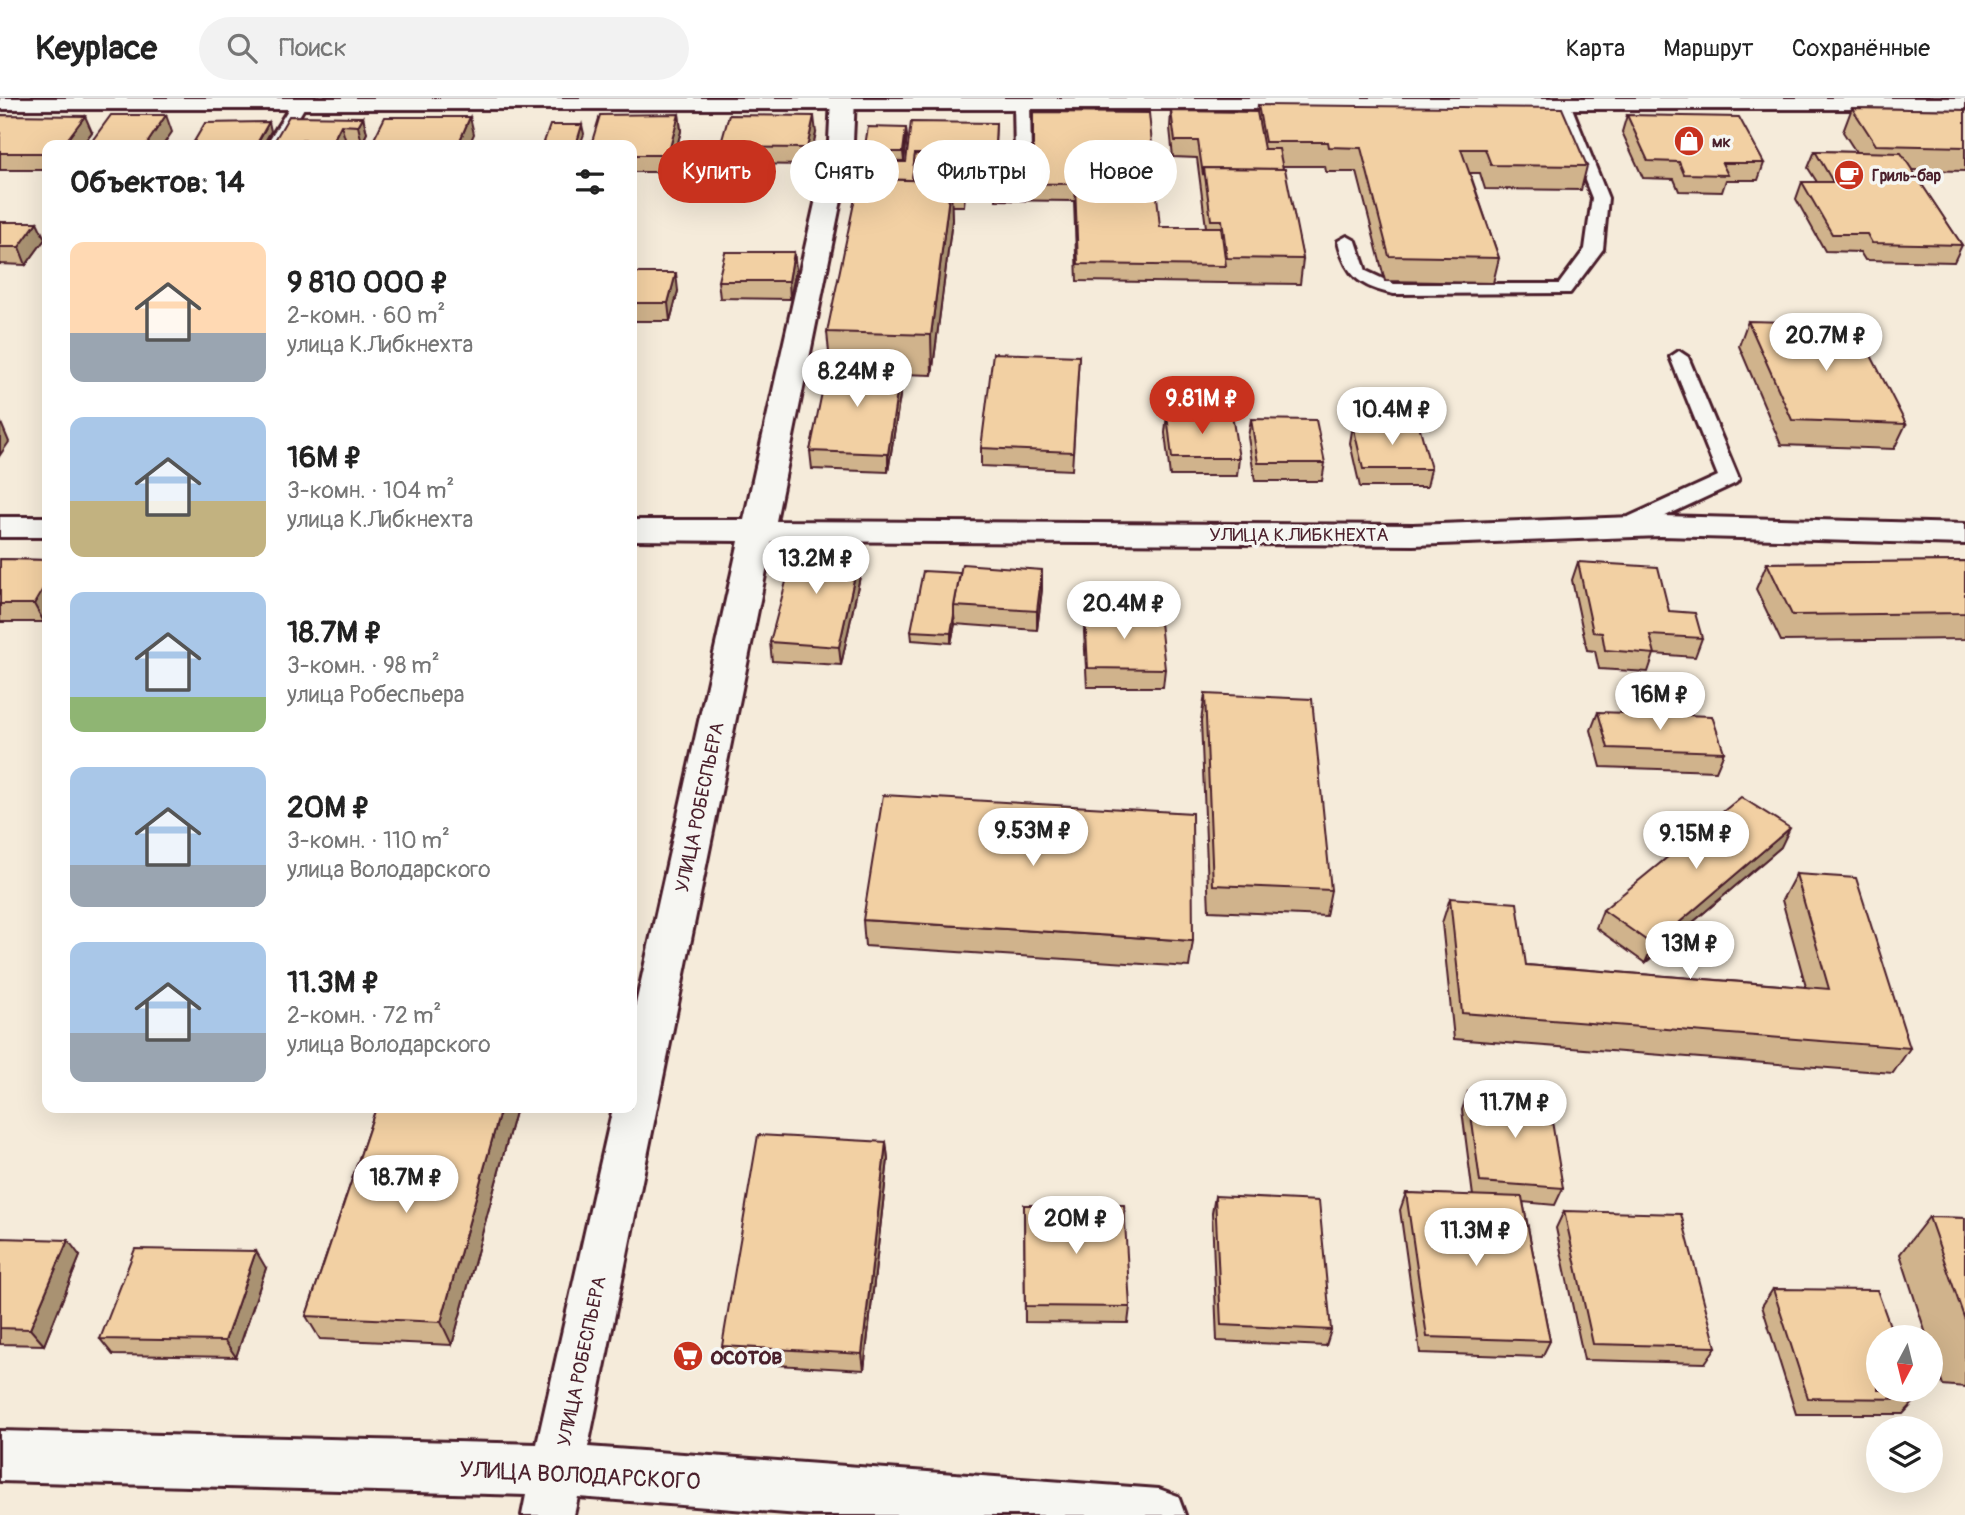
<!DOCTYPE html>
<html lang="ru">
<head>
<meta charset="utf-8">
<style>
	:root { --surface:#fff; --page:#f2f2f2; --text:#222; --muted:#767676; --line:#e0e0e0; --accent:#c8321e }
	body { margin:0; font-family:Pangolin,sans-serif; background:var(--page); color:var(--text); height:100vh; display:flex; flex-direction:column; font-size:26px; white-space:nowrap }
	* { box-sizing:border-box; margin:0 }
	p { font-size:23px; color:var(--muted) }
	.icon { flex:none; width:38px; height:38px; fill:none; stroke:currentColor; stroke-width:2; stroke-linecap:round; stroke-linejoin:round }
	.map { position:relative; flex:1; overflow:hidden }
	.sheet { position:absolute; left:42px; top:42px; width:595px; height:973px; display:flex; flex-direction:column; background:var(--surface); border-radius:14px; box-shadow:0 7px 28px #0002 }
	.sheet>* { flex:none }
	.banner { position:absolute; left:658px; top:42px; width:665px; height:63px; display:flex; gap:14px }
	.needle { width:46px; rotate:187deg }
	.buttons { position:absolute; left:1866px; top:1227px; display:grid; gap:14px }
	.buttons a { display:grid; place-items:center; width:77px; height:77px; border-radius:50%; background:var(--surface); box-shadow:0 7px 28px #0002; font-size:35px }
	.price { position:absolute; translate:-50% -60px; padding:0 16px; border-radius:24px; background:#fff; color:#222; font-size:23px; line-height:46px; filter:drop-shadow(0 2px 4px #0008) }
	.price::after { content:''; position:absolute; left:50%; top:42px; width:21px; height:16px; margin-left:-10px; background:inherit; clip-path:polygon(0 0,100% 0,50% 100%) }
	.price.active { background:var(--accent); color:#fff }
	ul { padding:0; list-style:none }
	li { display:flex; align-items:center; gap:21px; height:175px; padding:0 28px }
	li span { display:grid; place-items:center; flex:none; width:196px; height:140px; border-radius:14px; color:#555 }
	li>.icon { margin-inline-start:auto }
	span .icon { width:84px; height:84px; fill:#fffc; stroke-width:1 }
	li b { font-size:30px }
	h2 { display:flex; justify-content:space-between; align-items:center; height:84px; padding:0 28px; font-size:30px }
	.pill { padding:0 24px; border-radius:32px; background:var(--surface); box-shadow:0 7px 28px #0002; font-size:24px; line-height:63px }
	.pill.active { background:var(--accent); color:#fff }
	header { display:flex; align-items:center; gap:42px; box-sizing:border-box; height:98px; padding:0 35px; background:var(--surface); border-bottom:2px solid var(--line) }
	header strong { font-size:33px }
	nav { display:flex; gap:38px; margin-inline-start:auto; font-size:24px }
	.search { width:490px; height:63px; background:var(--page); display:flex; align-items:center; gap:18px; box-sizing:border-box; padding:0 24px; border-radius:38px; color:var(--muted); font-size:26px }
	.map>svg:first-child { display:block }
	.lines { fill:none; stroke-linecap:round; stroke-linejoin:round }
	.service-casing { stroke:#4a1f2b; stroke-width:6 }
	.minor-casing { stroke:#4a1f2b; stroke-width:6 }
	.secondary-casing { stroke:#4a1f2b; stroke-width:6 }
	.service { fill:#f6f6f2; fill-rule:evenodd }
	.minor { fill:#f6f6f2; fill-rule:evenodd }
	.secondary { fill:#f6f6f2; fill-rule:evenodd }
	.wall { fill:#d0b38c; stroke:#4a1f2b; stroke-width:2 }
	.shaded-wall { fill:#a99272; stroke:#4a1f2b; stroke-width:2 }
	.building { fill:#f2d0a3; stroke:#4a1f2b; stroke-width:2 }
	.labels { text-anchor:middle; stroke-width:7; stroke-linejoin:round; paint-order:stroke }
	.far-poi-label { font-size:16px; font-weight:bold; fill:#4a1f2b; stroke:#f6f6f2; text-anchor:start }
	.street-label { font-size:19px; fill:#4a1f2b; stroke:#f6f6f2 }
	.near-poi-label { font-size:23px; font-weight:bold; fill:#4a1f2b; stroke:#f6f6f2; text-anchor:start }
	.near-street-label { font-size:23px; fill:#4a1f2b; stroke:#f6f6f2 }
</style>
</head>
<body>
<header>
<strong>Keyplace</strong>
<div class="search"><svg class="icon" aria-label="search" viewBox="0 0 24 24"><circle cx="10" cy="10" r="6"/><path d="M15 15l6 6"/></svg>Поиск</div>
<nav><a>Карта</a><a>Маршрут</a><a>Сохранённые</a></nav>
</header>
<div class="map">
<svg width="1965" height="1417" viewBox="0 0 1965 1417">
	<rect width="100%" height="100%" fill="#f5ebda"/>
	<filter id="ink" filterUnits="userSpaceOnUse"><feTurbulence type="fractalNoise" baseFrequency=".0143" numOctaves="2"/><feDisplacementMap in="SourceGraphic" scale="14" xChannelSelector="R" yChannelSelector="G"/><feConvolveMatrix kernelMatrix="1 2 1 2 8 2 1 2 1" color-interpolation-filters="sRGB"/></filter>
	<g filter="url(#ink)">
		<g class="lines">
			<g class="service-casing">
				<g id="service">
					<polygon points="299,0 307,5 282,47 266,47 294,2"/>
					<polygon points="1022,0 1030,5 1031,58 1023,63 1015,58 1014,5"/>
					<path d="M1562,0L1570,5L1608,100L1603,151L1570,195L1394,196C1360,189 1346,178 1338,143L1347,138L1356,143L1366,173L1394,186H1559L1585,151L1592,100L1554,5Z"/>
					<polygon points="1679,253 1688,259 1739,381 1736,385 1629,435 1615,435 1612,430 1615,425 1718,378 1670,259"/>
				</g>
			</g>
			<g class="minor-casing">
				<g id="minor">
					<polygon points="831,0 855,0 853,43 776,423 1413,427 1661,418 1965,426 1965,446 1661,438 1413,447 772,443 588,1349 1159,1391 1178,1398 1185,1417 812,1417 578,1399 574,1417 522,1417 526,1397 0,1383 0,1333 537,1346 613,1010 632,1010 632,924 739,443 632,442 632,422 744,422 829,43"/>
					<rect x="0" y="419" width="47" height="20"/>
				</g>
			</g>
			<g class="secondary-casing">
				<rect id="secondary" x="0" y="0" width="1965" height="11"/>
			</g>
			<use href="#service" class="service"/>
			<use href="#minor" class="minor"/>
			<use href="#secondary" class="secondary"/>
		</g>
		<g class="wall">
			<polygon points="1258,7 1587,68 1581,92 1485,91 1480,75 1470,75 1499,160 1493,185 1385,183 1357,74 1326,74 1325,68 1282,68 1303,161 1300,186 1077,183 1074,103 996,102 997,65 1033,65 1160,129 1206,129 1197,60 1173,59 1170,30 1171,13 1257,14"/>
			<polygon points="1852,10 1965,12 1965,73 1912,72 1962,147 1954,164 1865,162 1860,154 1825,153 1796,101 1802,84 1817,84 1808,70 1815,53 1856,54 1843,34"/>
			<polygon points="679,16 681,33 670,74 632,74 632,47"/>
			<polygon points="0,17 92,34 82,47 47,47 47,72 0,72"/>
			<polygon points="1627,17 1764,65 1758,82 1726,82 1722,94 1679,93 1674,81 1643,80 1622,34"/>
			<polygon points="363,19 367,35 362,45 346,44 344,47 276,47 275,42"/>
			<polygon points="996,25 994,74 966,74 964,108 951,108 952,122 932,277 901,276 902,285 888,374 812,371 810,353 830,265 827,234 868,81"/>
			<polygon points="816,35 808,67 722,66 720,49"/>
			<polygon points="907,38 904,63 865,62 864,54"/>
			<polygon points="0,124 45,141 26,167 0,166"/>
			<polygon points="794,154 796,172 790,201 720,200 718,183"/>
			<polygon points="632,175 678,193 670,223 632,223"/>
			<polygon points="1748,223 1906,326 1894,351 1781,347 1739,248"/>
			<polygon points="1079,258 1072,372 981,368 981,350"/>
			<polygon points="1167,316 1239,360 1237,378 1170,378 1165,335"/>
			<polygon points="1251,321 1325,365 1322,383 1255,383 1248,339"/>
			<polygon points="1353,327 1431,371 1427,389 1360,389 1350,345"/>
			<polygon points="0,461 47,462 47,518 44,524 0,524"/>
			<polygon points="1965,463 1965,541 1781,543 1756,491 1767,465"/>
			<polygon points="1578,464 1669,513 1702,540 1695,559 1654,556 1648,574 1599,571 1595,553 1587,552 1572,482"/>
			<polygon points="862,469 841,567 772,563 770,544"/>
			<polygon points="1042,472 1042,491 1037,532 955,526 951,545 912,542 911,533 960,475"/>
			<polygon points="1085,515 1165,571 1163,589 1087,589 1084,534"/>
			<polygon points="1205,596 1331,792 1326,818 1209,813 1201,623"/>
			<polygon points="1598,614 1724,654 1716,673 1601,669 1591,632"/>
			<polygon points="1781,749 1645,865 1596,830 1603,812"/>
			<polygon points="1796,776 1910,950 1893,975 1454,941 1442,825 1450,800 1526,867 1806,889 1782,802"/>
			<polygon points="863,822 1193,843 1189,869 865,848"/>
			<polygon points="1468,994 1563,1090 1555,1107 1523,1104 1550,1243 1542,1259 1420,1255 1400,1112 1406,1095 1473,1098 1462,1012"/>
			<polygon points="376,1010 516,1010 452,1247 320,1241 306,1218"/>
			<polygon points="886,1044 888,1061 864,1272 725,1264 722,1248"/>
			<polygon points="1215,1098 1331,1232 1326,1248 1217,1243 1212,1115"/>
			<polygon points="1024,1107 1130,1209 1128,1225 1025,1224"/>
			<polygon points="1564,1113 1716,1249 1705,1265 1584,1262 1556,1130"/>
			<polygon points="1929,1119 1965,1120 1965,1289 1943,1287 1930,1248 1930,1239 1927,1239 1900,1156"/>
			<polygon points="0,1140 80,1158 44,1247 0,1246"/>
			<polygon points="266,1170 236,1259 113,1257 100,1241"/>
			<polygon points="1773,1191 1917,1301 1903,1316 1796,1316 1762,1208"/>
		</g>
		<g class="shaded-wall">
			<polygon points="679,16 681,33 670,74 668,57"/>
			<polygon points="166,17 172,34 163,47 146,47"/>
			<polygon points="85,18 92,34 82,47 63,47"/>
			<polygon points="814,18 816,35 808,67 807,50"/>
			<polygon points="363,19 367,35 362,45 358,28"/>
			<polygon points="470,19 474,36 469,47 458,47"/>
			<polygon points="269,24 271,33 263,47 256,47"/>
			<polygon points="341,27 346,44 344,47 334,47 333,43"/>
			<polygon points="582,27 584,36 580,47 576,47"/>
			<polygon points="906,30 907,38 904,63 903,54"/>
			<polygon points="966,57 966,74 964,108 964,91"/>
			<polygon points="951,83 952,122 932,277 931,237"/>
			<polygon points="37,124 45,141 26,167 19,149"/>
			<polygon points="794,154 796,172 790,201 789,183"/>
			<polygon points="676,175 678,193 670,223 668,205"/>
			<polygon points="901,267 902,285 888,374 888,356"/>
			<polygon points="1,325 9,344 0,357 0,326"/>
			<polygon points="861,450 862,469 841,567 839,549"/>
			<polygon points="1042,472 1042,491 1037,532 1037,513"/>
			<polygon points="632,483 634,496 632,504"/>
			<polygon points="47,484 47,518 44,524 34,506"/>
			<polygon points="954,517 955,526 951,545 951,535"/>
			<polygon points="1790,730 1781,749 1645,865 1653,847"/>
			<polygon points="501,1010 516,1010 452,1247 441,1224"/>
			<polygon points="886,1044 888,1061 864,1272 862,1256"/>
			<polygon points="68,1142 80,1158 44,1247 30,1231"/>
			<polygon points="256,1153 266,1170 236,1259 225,1243"/>
		</g>
		<g class="building">
			<polygon points="1258,7 1562,10 1587,68 1491,67 1485,51 1461,51 1499,160 1389,158 1361,50 1329,49 1328,44 1265,44"/>
			<polygon points="1852,10 1965,12 1965,49 1876,47"/>
			<polygon points="1171,13 1257,14 1264,51 1279,51 1283,71 1204,70 1203,77 1198,43 1175,43"/>
			<polygon points="1033,14 1149,15 1160,129 1221,129 1226,168 1078,166 1075,86 996,85 997,65 1033,65"/>
			<polygon points="679,16 668,57 632,57 632,47 591,47 600,17"/>
			<polygon points="0,17 85,18 63,47 47,47 47,55 0,55"/>
			<polygon points="111,17 166,17 146,47 89,47"/>
			<polygon points="729,17 814,18 807,50 720,49"/>
			<polygon points="1627,17 1739,19 1764,65 1722,65 1728,77 1684,76 1679,64 1648,63"/>
			<polygon points="289,18 363,19 358,28 341,27 333,43 275,42"/>
			<polygon points="385,19 470,19 458,47 371,47"/>
			<polygon points="269,24 256,47 192,47 205,25"/>
			<polygon points="911,24 996,25 994,65 966,65 966,57 915,56 912,82 868,81 870,64 906,64"/>
			<polygon points="550,27 582,27 576,47 543,47"/>
			<polygon points="868,29 906,30 903,54 864,54"/>
			<polygon points="1815,53 1901,55 1962,147 1872,145 1867,136 1832,136 1802,84 1833,84"/>
			<polygon points="915,56 966,57 964,91 951,91 951,83 912,82"/>
			<polygon points="1204,70 1285,71 1303,161 1227,160 1222,122 1211,122"/>
			<polygon points="859,81 951,83 931,237 827,234"/>
			<polygon points="0,124 37,124 19,149 0,149"/>
			<polygon points="725,154 794,154 789,183 718,183"/>
			<polygon points="632,175 676,175 668,205 632,205"/>
			<polygon points="1748,223 1855,226 1906,326 1792,322"/>
			<polygon points="993,255 1079,258 1073,354 981,350"/>
			<polygon points="828,265 901,267 888,356 810,353"/>
			<polygon points="1167,316 1232,317 1239,360 1172,360"/>
			<polygon points="1251,321 1316,322 1325,365 1258,365"/>
			<polygon points="1353,327 1419,327 1431,371 1363,371"/>
			<polygon points="796,446 861,450 839,549 770,544"/>
			<polygon points="0,461 47,462 47,484 34,506 0,506"/>
			<polygon points="1965,463 1965,515 1792,517 1767,465"/>
			<polygon points="1578,464 1658,469 1669,513 1695,515 1702,540 1650,537 1655,556 1605,552 1602,535 1593,534"/>
			<polygon points="962,466 1042,472 1037,513 954,508"/>
			<polygon points="923,473 960,475 954,508 954,517 951,535 911,533"/>
			<polygon points="1085,515 1159,515 1165,571 1088,570"/>
			<polygon points="1205,596 1312,601 1331,792 1213,787"/>
			<polygon points="1598,614 1712,618 1724,654 1608,650"/>
			<polygon points="883,697 1192,715 1193,843 863,822"/>
			<polygon points="1741,699 1790,730 1653,847 1603,812"/>
			<polygon points="1796,776 1856,780 1910,950 1462,915 1450,800 1517,805 1526,867 1829,891"/>
			<polygon points="1468,994 1548,999 1563,1090 1480,1084"/>
			<polygon points="376,1010 501,1010 441,1224 306,1218"/>
			<polygon points="758,1037 886,1044 862,1256 722,1248"/>
			<polygon points="1406,1095 1522,1099 1550,1243 1427,1239"/>
			<polygon points="1215,1098 1319,1103 1331,1232 1221,1227"/>
			<polygon points="1024,1107 1124,1107 1130,1209 1025,1208"/>
			<polygon points="1564,1113 1681,1116 1716,1249 1593,1246"/>
			<polygon points="1929,1119 1965,1120 1965,1222"/>
			<polygon points="0,1140 68,1142 30,1231 0,1230"/>
			<polygon points="135,1151 256,1153 225,1243 100,1241"/>
			<polygon points="1773,1191 1877,1192 1894,1239 1878,1239 1878,1292 1914,1292 1917,1301 1808,1300"/>
		</g>
	</g>
	<defs>
		<g id="shop-disc" transform="scale(1.575)"><circle r="9.5" fill="#c8321e" stroke="#f6f6f2"/><path d="M-5-2.5h2.3a2.7 3.5 0 0 1 5.4 0H5L5.5 6h-11ZM-1.5-2.5h3a1.5 2.3 0 0 0-3 0Z" fill="#fff"/></g>
		<g id="cafe-disc" transform="scale(1.575)"><circle r="9.5" fill="#c8321e" stroke="#f6f6f2"/><path d="M-5.5-4.5H6V0H3Q3 3.5 0 3.5H-2.5Q-5.5 3.5-5.5 0ZM3-3.2v2h1.7v-2ZM-6 4.5H4V6H-6Z" fill="#fff"/></g>
		<g id="supermarket-disc" transform="scale(1.575)"><circle r="9.5" fill="#c8321e" stroke="#f6f6f2"/><path d="M-6-5.5h2.5l.6 2H6L4.5 2H-2.5L-4.4-4H-6ZM-1.5 3.2a1.3 1.3 0 1 0 .1 0ZM3 3.2a1.3 1.3 0 1 0 .1 0Z" fill="#fff"/></g>
	</defs>
	<g fill-rule="evenodd">
		<use href="#shop-disc" x="1689" y="43"/>
		<use href="#cafe-disc" x="1849" y="77"/>
		<use href="#supermarket-disc" x="688" y="1258"/>
	</g>
	<g class="labels">
		<g class="far-poi-label">
			<text x="1712" y="49">мк</text>
			<text x="1872" y="83">Гриль-бар</text>
		</g>
		<g class="street-label">
			<text x="1299" y="443">УЛИЦА К.ЛИБКНЕХТА</text>
			<text transform="translate(699 709) rotate(-78)" y="7">УЛИЦА РОБЕСПЬЕРА</text>
			<text transform="translate(581 1263) rotate(-78)" y="7">УЛИЦА РОБЕСПЬЕРА</text>
		</g>
		<g class="near-poi-label">
			<text x="711" y="1266">осотов</text>
		</g>
		<g class="near-street-label">
			<text transform="translate(580 1377) rotate(3)" y="8">УЛИЦА ВОЛОДАРСКОГО</text>
		</g>
	</g>
</svg>
<div class="buttons">
<a><svg class="needle" viewBox="-14 -14 28 28"><path d="M0-13l5 13h-10z" fill="#e53935"/><path d="M0 13l5-13h-10z" fill="#767676"/></svg></a>
<a><svg class="icon" aria-label="layers" viewBox="0 0 24 24"><path d="M12 4l9 5-9 5-9-5zM3 14l9 5 9-5"/></svg></a>
</div>
<b class="price" style="left:1826px;top:275px">20.7M ₽</b>
<b class="price" style="left:857px;top:311px">8.24M ₽</b>
<b class="price active" style="left:1202px;top:338px">9.81M ₽</b>
<b class="price" style="left:1392px;top:349px">10.4M ₽</b>
<b class="price" style="left:816px;top:498px">13.2M ₽</b>
<b class="price" style="left:1124px;top:543px">20.4M ₽</b>
<b class="price" style="left:1660px;top:634px">16M ₽</b>
<b class="price" style="left:1033px;top:770px">9.53M ₽</b>
<b class="price" style="left:1696px;top:773px">9.15M ₽</b>
<b class="price" style="left:1690px;top:883px">13M ₽</b>
<b class="price" style="left:1515px;top:1042px">11.7M ₽</b>
<b class="price" style="left:406px;top:1117px">18.7M ₽</b>
<b class="price" style="left:1076px;top:1158px">20M ₽</b>
<b class="price" style="left:1476px;top:1170px">11.3M ₽</b>
<div class="banner">
<a class="pill active">Купить</a>
<a class="pill">Снять</a>
<a class="pill">Фильтры</a>
<a class="pill">Новое</a>
</div>
<section class="sheet">
<h2>Объектов: 14<svg class="icon" aria-label="filters" viewBox="0 0 24 24"><path d="M4 7h16M4 17h16"/><circle cx="9" cy="7" r="2"/><circle cx="15" cy="17" r="2"/></svg></h2>
<ul>
<li><span style="background:linear-gradient(#ffd9b3 65%,#9aa5b1 0)"><svg class="icon" aria-label="home" viewBox="0 0 24 24"><path d="M3 11l9-7 9 7M6 9v11h12V9"/></svg></span><div><b>9 810 000 ₽</b><p>2-комн. · 60 m²</p><p>улица К.Либкнехта</p></div></li>
<li><span style="background:linear-gradient(#a9c7e8 60%,#c2b280 0)"><svg class="icon" aria-label="home" viewBox="0 0 24 24"><path d="M3 11l9-7 9 7M6 9v11h12V9"/></svg></span><div><b>16M ₽</b><p>3-комн. · 104 m²</p><p>улица К.Либкнехта</p></div></li>
<li><span style="background:linear-gradient(#a9c7e8 75%,#8fb573 0)"><svg class="icon" aria-label="home" viewBox="0 0 24 24"><path d="M3 11l9-7 9 7M6 9v11h12V9"/></svg></span><div><b>18.7M ₽</b><p>3-комн. · 98 m²</p><p>улица Робеспьера</p></div></li>
<li><span style="background:linear-gradient(#a9c7e8 70%,#9aa5b1 0)"><svg class="icon" aria-label="home" viewBox="0 0 24 24"><path d="M3 11l9-7 9 7M6 9v11h12V9"/></svg></span><div><b>20M ₽</b><p>3-комн. · 110 m²</p><p>улица Володарского</p></div></li>
<li><span style="background:linear-gradient(#a9c7e8 65%,#9aa5b1 0)"><svg class="icon" aria-label="home" viewBox="0 0 24 24"><path d="M3 11l9-7 9 7M6 9v11h12V9"/></svg></span><div><b>11.3M ₽</b><p>2-комн. · 72 m²</p><p>улица Володарского</p></div></li>
</ul>
</section>
</div>
</body>
</html>
